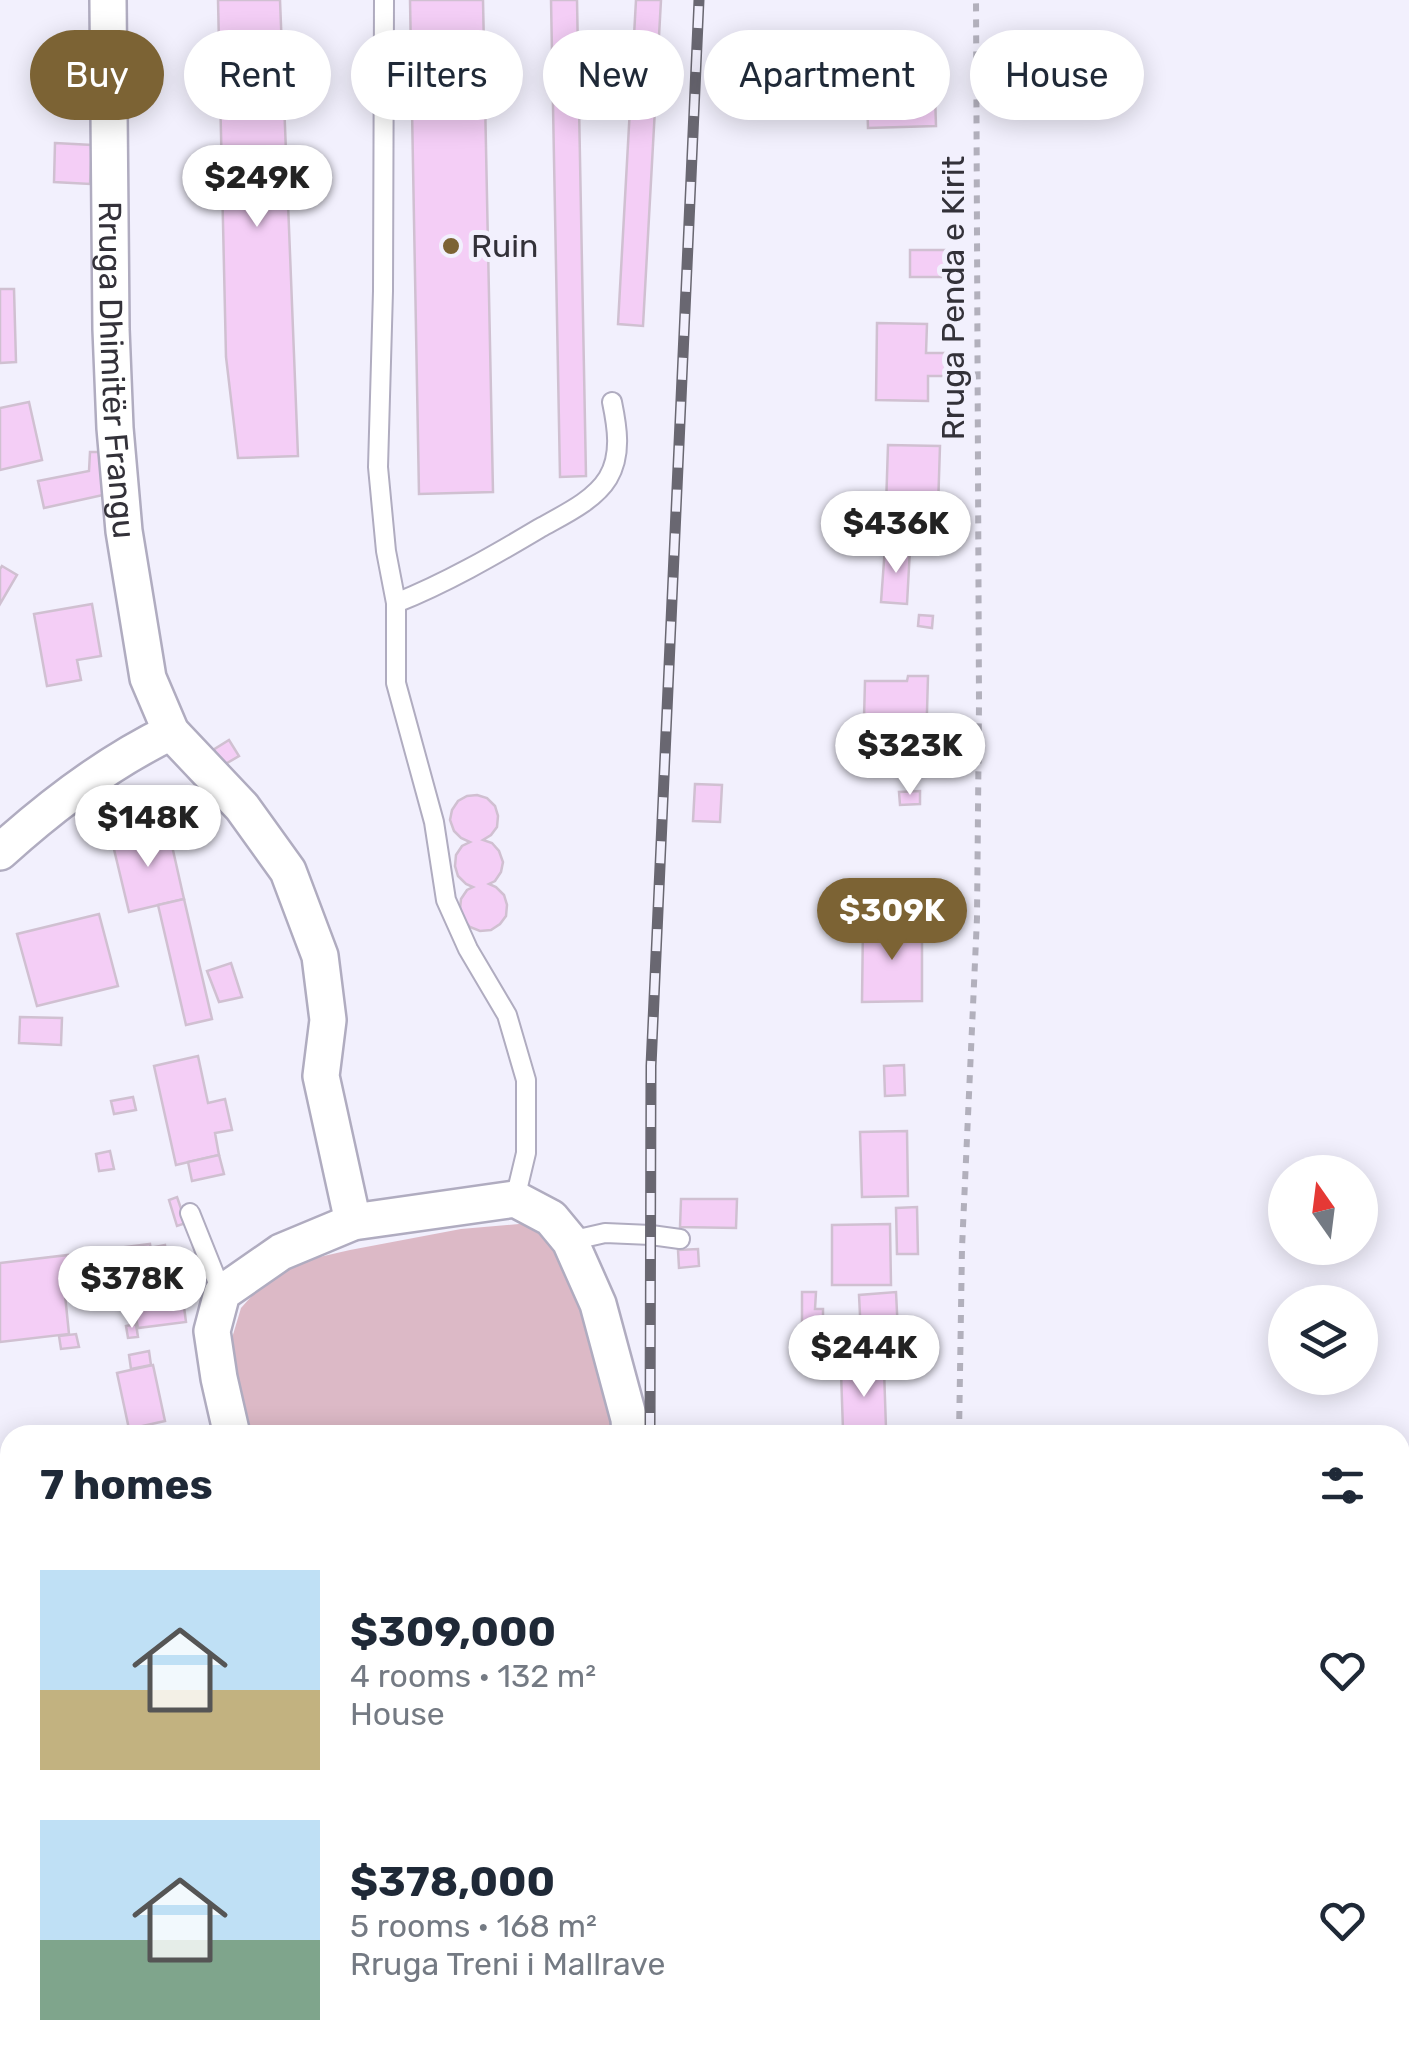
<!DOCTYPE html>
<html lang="en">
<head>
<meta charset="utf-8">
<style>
	:root { --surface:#fff; --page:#f6f6f7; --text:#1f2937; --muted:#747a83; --accent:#7c6334 }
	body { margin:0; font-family:Rubik,sans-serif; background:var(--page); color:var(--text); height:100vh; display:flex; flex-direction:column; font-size:38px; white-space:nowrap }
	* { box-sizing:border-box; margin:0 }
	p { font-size:32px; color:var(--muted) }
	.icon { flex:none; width:55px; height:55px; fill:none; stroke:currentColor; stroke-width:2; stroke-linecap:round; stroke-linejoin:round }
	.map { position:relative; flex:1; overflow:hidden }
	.details { position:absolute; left:0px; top:1425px; width:1410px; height:642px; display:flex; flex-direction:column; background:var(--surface); border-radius:30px 30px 0 0; box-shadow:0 5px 25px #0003 }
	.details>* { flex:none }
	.banner { position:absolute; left:30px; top:30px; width:1350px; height:90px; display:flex; gap:20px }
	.needle { width:65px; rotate:346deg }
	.fabs { position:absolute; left:1268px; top:1155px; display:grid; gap:20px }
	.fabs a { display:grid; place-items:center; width:110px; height:110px; border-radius:50%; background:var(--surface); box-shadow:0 5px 25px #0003; font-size:50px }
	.price { position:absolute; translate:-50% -85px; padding:0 22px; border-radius:35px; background:#fff; color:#222; font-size:32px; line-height:65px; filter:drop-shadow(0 2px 5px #0008) }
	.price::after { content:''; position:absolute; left:50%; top:60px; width:30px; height:22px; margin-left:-15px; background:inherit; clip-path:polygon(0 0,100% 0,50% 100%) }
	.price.selected { background:var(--accent); color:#fff }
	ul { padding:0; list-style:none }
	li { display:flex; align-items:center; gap:30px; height:250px; padding:0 40px }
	li span { display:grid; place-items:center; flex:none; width:280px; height:200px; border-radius:0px; color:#555 }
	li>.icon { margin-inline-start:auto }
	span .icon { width:120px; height:120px; fill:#fffc; stroke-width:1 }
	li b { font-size:42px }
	h2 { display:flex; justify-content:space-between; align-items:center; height:120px; padding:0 40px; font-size:42px }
	.chip { padding:0 35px; border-radius:45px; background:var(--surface); box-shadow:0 5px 25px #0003; font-size:35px; line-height:90px }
	.chip.selected { background:var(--accent); color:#fff }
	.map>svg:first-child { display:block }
	.green { fill:#dcb9c6 }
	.building { fill:#f4cef6; stroke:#d0c0d1; stroke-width:2.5 }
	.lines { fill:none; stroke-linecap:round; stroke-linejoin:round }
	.service-casing { stroke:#b0acc0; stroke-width:22 }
	.minor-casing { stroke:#b0acc0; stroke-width:40 }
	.path { stroke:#b2b0bc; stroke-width:6; stroke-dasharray:8 8; stroke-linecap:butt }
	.service { stroke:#fff; stroke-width:18 }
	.minor { stroke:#fff; stroke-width:35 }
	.rail-casing { stroke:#696771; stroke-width:11 }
	.rail { stroke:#f2f0fd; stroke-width:8; stroke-dasharray:22; stroke-linecap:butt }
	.poi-dot { fill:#7c6334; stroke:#f2f0fd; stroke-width:4 }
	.labels { text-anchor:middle; stroke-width:10; stroke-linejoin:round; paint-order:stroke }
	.poi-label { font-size:32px; fill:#333139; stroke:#f2f0fd; text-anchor:start }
	.street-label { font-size:32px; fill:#333139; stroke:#f2f0fd }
</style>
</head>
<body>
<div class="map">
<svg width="1409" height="2067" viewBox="0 0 1409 2067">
	<rect width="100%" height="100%" fill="#f2f0fd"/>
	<g class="green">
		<polygon points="519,1224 539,1225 570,1257 610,1409 614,1435 246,1435 229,1348 241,1308 265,1281 302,1261 350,1250 461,1229"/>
		<polygon points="369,2058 626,2058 626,2067 371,2067"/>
	</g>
	<g class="building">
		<polygon points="218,0 280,0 298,456 238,458 226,357"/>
		<polygon points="410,0 483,0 493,492 419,494"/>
		<polygon points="551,0 577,0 586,476 560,477"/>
		<polygon points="636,0 661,0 643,326 618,324"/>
		<polygon points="934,62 936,126 868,128 866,64"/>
		<polygon points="55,143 92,145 90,184 54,182"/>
		<rect x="910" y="250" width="35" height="27"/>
		<polygon points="0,289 14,289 16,362 0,363"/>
		<polygon points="877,323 927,324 926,353 945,353 945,376 928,376 928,401 876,400"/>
		<polygon points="29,402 42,460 0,470 0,408"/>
		<polygon points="888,445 940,446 938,508 886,507"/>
		<polygon points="90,452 102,452 103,495 44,508 38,481 89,471"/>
		<polygon points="885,547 910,549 907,604 881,602"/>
		<polygon points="2,566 17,575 0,604 0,569"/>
		<polygon points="92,604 101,656 77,660 81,680 47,686 34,614"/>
		<polygon points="919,615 933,616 932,628 918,626"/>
		<polygon points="908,676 928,676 926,747 861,748 860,721 864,718 865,681 907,681"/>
		<polygon points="229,740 239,756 222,766 213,750"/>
		<polygon points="695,784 722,785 720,822 693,821"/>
		<polygon points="920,791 920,804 900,805 899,792"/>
		<polygon points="100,794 105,817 94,819 89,796"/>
		<polygon points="477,795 487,798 495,806 498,816 497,827 491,835 483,840 492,843 499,851 503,862 501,872 495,881 489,884 496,887 504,895 507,905 506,916 500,924 491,930 480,931 470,927 463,919 460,909 461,899 467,890 473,887 466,884 458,876 455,866 456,855 462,846 470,842 461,838 454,831 450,820 452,810 458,801 467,796"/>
		<polygon points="168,828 184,899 129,912 112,841"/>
		<polygon points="184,899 212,1019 186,1025 158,905"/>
		<polygon points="99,914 118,986 37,1006 17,934"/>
		<polygon points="863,924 922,925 922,1001 862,1002"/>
		<polygon points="231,963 242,997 219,1002 207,971"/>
		<polygon points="20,1017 62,1018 61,1045 19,1043"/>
		<polygon points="198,1056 208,1103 225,1099 232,1130 215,1133 219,1155 176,1165 154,1066"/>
		<polygon points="904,1065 905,1095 885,1096 884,1066"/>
		<polygon points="133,1097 136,1110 114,1114 111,1101"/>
		<polygon points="907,1131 908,1196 862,1197 860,1132"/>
		<polygon points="110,1151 114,1169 99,1171 96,1154"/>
		<polygon points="219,1155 224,1174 192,1181 188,1162"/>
		<polygon points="177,1197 186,1223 177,1226 169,1200"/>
		<polygon points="681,1199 737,1199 736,1228 680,1227"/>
		<polygon points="917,1207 918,1254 897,1254 896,1208"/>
		<polygon points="890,1224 891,1285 832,1285 832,1225"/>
		<polygon points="150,1244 157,1293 132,1297 125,1247"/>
		<polygon points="165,1245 170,1278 155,1280 150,1248"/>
		<polygon points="698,1249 699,1266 679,1268 678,1250"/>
		<polygon points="68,1255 71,1284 64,1285 69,1334 0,1342 0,1263"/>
		<polygon points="170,1278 171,1286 181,1284 186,1322 138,1328 132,1297 157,1293 155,1280"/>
		<polygon points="802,1292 816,1292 815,1309 823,1309 823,1336 856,1336 856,1357 802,1357"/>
		<polygon points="896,1292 899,1353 862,1355 859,1295"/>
		<polygon points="136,1324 138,1337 128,1338 126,1326"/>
		<polygon points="76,1334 79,1347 61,1349 59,1336"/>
		<polygon points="149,1351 151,1365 131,1369 129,1355"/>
		<polygon points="153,1365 165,1421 129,1429 117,1373"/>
		<polygon points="884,1370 886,1428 843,1430 841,1372"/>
		<polygon points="2,1772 10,1773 10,1821 0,1820"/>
		<polygon points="10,1959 10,2033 1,1960"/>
		<polygon points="13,2058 64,2058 65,2067 14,2067"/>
		<polygon points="871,2058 931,2058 932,2067 871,2067"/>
	</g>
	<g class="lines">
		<g class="service-casing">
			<g id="service">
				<polyline points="384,0 383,291 378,467 386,551 396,603 396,683 434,822 446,900 468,949 507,1015 526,1080 526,1153 515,1199"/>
				<path d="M396,603C446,583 493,556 540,528C563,515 594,501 608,478C622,455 617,426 612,402"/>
				<polyline points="190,1213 222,1293"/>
				<polyline points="570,1241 605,1233 651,1235 680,1239"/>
				<polyline points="154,2058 155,2060 177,2067"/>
			</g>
		</g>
		<g class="minor-casing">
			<g id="minor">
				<path id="s1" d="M108,0L111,329L115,428L124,531L148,678L171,732L242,807L288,871L320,956L328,1020L321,1076L353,1222"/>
				<path d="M0,852C52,805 108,762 171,732"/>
				<polyline points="232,1435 219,1378 212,1331 222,1293 281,1252 353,1222 515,1199 551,1218 570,1241 598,1304 629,1419 630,1435"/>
				<polyline points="0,1594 10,1596"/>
				<polyline points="355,2058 357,2067"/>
				<polyline points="643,2058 643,2067"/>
			</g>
		</g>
		<g class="path">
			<polyline points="959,1435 962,1248 977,918 979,704 976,0"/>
			<polyline points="979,2058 979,2067"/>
		</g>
		<use href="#service" class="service"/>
		<use href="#minor" class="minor"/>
		<g class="rail-casing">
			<g id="rail">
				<polyline points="650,1435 651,1066 699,0"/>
				<polyline points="662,2058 662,2067"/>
			</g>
		</g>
		<use href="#rail" class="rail"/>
	</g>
	<circle class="poi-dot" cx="451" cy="246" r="10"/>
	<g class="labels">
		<g class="poi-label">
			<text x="471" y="257">Ruin</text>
		</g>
		<g class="street-label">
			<text transform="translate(953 298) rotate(-90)" y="11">Rruga Penda e Kirit</text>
			<text dy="11" stroke="none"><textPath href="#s1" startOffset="370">Rruga Dhimitër Frangu</textPath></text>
		</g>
	</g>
</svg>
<div class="fabs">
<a><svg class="needle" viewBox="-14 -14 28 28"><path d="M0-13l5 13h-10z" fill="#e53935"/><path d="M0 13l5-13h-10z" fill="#747a83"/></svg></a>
<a><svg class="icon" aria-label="layers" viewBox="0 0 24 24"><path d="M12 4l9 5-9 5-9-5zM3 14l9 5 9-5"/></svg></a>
</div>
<b class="price" style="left:257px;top:230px">$249K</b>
<b class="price" style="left:896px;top:576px">$436K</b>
<b class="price" style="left:910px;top:798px">$323K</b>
<b class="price" style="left:148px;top:870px">$148K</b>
<b class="price selected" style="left:892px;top:963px">$309K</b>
<b class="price" style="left:132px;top:1331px">$378K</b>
<b class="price" style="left:864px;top:1400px">$244K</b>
<div class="banner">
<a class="chip selected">Buy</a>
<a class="chip">Rent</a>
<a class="chip">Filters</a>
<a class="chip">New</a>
<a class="chip">Apartment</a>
<a class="chip">House</a>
</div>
<section class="details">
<h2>7 homes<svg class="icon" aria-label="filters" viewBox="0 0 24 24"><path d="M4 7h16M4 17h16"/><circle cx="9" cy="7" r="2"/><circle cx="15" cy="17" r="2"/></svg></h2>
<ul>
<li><span style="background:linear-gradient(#bfe0f5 60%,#c2b280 0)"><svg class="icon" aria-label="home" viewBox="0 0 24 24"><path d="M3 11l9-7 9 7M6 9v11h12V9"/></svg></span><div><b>$309,000</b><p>4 rooms · 132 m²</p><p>House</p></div><svg class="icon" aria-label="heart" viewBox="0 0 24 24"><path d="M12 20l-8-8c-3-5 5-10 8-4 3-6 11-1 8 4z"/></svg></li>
<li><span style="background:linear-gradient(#bfe0f5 60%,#7fa58c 0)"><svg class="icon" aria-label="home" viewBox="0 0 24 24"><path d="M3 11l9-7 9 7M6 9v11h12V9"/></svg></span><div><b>$378,000</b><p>5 rooms · 168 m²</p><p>Rruga Treni i Mallrave</p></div><svg class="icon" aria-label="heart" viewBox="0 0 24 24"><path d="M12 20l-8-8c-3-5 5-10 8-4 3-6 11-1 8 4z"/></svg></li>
</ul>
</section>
</div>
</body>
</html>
